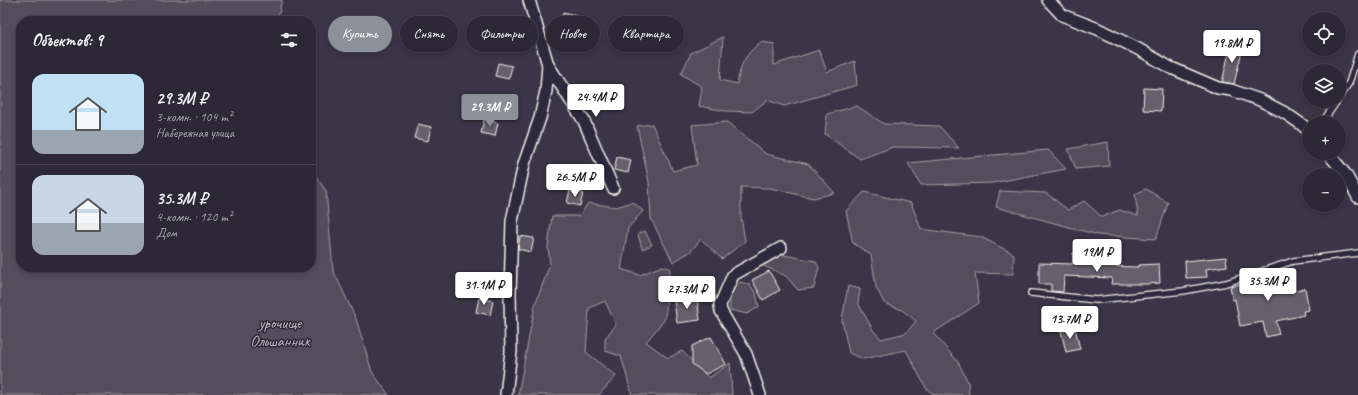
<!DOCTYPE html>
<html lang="ru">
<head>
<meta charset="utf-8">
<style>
	:root { --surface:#2c2835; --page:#383441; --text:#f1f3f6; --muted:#a6a6ad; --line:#484450; --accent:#8c9099 }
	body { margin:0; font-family:Caveat,sans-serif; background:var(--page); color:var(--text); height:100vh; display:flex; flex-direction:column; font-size:15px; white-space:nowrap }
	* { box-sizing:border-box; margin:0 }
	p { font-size:13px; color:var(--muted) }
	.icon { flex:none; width:22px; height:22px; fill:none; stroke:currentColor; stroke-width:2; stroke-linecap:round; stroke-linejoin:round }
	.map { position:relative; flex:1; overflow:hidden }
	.sheet { position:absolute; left:16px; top:16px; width:300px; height:256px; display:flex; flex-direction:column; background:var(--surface); border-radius:16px; box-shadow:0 2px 6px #0003,0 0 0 1px var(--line) }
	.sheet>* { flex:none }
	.top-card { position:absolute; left:328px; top:16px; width:380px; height:36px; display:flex; gap:8px }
	.fabs { position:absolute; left:1302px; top:12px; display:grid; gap:8px }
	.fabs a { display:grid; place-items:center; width:44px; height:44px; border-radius:50%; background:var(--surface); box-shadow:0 2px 6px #0003,0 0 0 1px var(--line); font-size:20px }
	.price { position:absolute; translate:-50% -34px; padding:0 9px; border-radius:4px; background:#fff; color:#222; font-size:13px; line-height:26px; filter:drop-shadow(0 1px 2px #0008) }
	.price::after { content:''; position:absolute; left:50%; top:24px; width:12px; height:9px; margin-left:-6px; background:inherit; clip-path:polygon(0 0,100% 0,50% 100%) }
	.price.current { background:var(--accent); color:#fff }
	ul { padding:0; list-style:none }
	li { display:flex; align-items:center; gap:12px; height:100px; padding:0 16px }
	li+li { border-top:1px solid var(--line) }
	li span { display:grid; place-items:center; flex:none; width:112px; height:80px; border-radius:12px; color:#555 }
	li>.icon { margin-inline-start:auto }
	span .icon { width:48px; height:48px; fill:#fffc; stroke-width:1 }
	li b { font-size:17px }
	h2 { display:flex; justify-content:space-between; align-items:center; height:48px; padding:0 16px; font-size:17px }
	.chip { padding:0 14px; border-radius:18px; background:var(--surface); box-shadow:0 2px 6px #0003,0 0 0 1px var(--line); font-size:14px; line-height:36px }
	.chip.current { background:var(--accent); color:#fff }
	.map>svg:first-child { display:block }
	.green { fill:#534e5c; stroke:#a4a0a2 }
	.building { fill:#65616c; stroke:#f4f1e8 }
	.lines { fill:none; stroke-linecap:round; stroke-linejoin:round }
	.service-casing { stroke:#f4f1e8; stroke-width:8 }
	.minor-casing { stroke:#f4f1e8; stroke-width:14 }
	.service { stroke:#2f2a3d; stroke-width:5.5 }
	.minor { stroke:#2f2a3d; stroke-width:11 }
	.labels { text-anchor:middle; stroke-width:3; stroke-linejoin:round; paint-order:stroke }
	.park-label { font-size:16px; fill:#bcb8b7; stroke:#2f2a3d }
</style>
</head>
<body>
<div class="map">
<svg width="1358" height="395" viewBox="0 0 1358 395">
	<rect width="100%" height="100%" fill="#3b3647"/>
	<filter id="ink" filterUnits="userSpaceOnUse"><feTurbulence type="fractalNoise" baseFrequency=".025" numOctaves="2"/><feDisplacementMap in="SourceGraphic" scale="8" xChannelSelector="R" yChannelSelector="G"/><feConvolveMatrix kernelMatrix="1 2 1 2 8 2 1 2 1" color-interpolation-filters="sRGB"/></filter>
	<g filter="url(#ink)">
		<g class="green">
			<polygon points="0,0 282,0 277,21 21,21 21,267 311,267 311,169 326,191 333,270 356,319 372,372 389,395 0,395"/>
			<path d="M723,37L720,80L737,84C741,64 744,55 761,42L774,44V65L819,50L827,72L855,61L857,85L784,106L767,100L752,112L726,111L699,106L702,87L681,74L691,53Z"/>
			<polygon points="857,106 884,124 939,126 959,148 893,147 860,159 825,134 827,114"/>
			<polygon points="727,122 766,154 808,164 835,193 813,198 770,188 741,187 741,217 745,241 722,259 701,239 690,252 673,262 651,219 649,182 637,126 652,124 673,171 697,165 692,125"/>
			<polygon points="1108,142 1109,166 1076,169 1068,149"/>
			<polygon points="1048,150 1066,169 992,183 921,185 908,163"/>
			<polygon points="1146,189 1168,203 1156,239 1098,235 996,207 1000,191 1046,193 1068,210 1084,201 1102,217 1119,210 1138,216 1135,194"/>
			<polygon points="864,192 911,203 921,229 981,237 1014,254 1013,274 975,273 979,303 933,333 958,362 968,382 969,395 934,395 926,388 906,350 863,359 849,353 842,320 848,286 860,289 858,303 873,330 881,339 906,333 916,321 902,310 884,303 876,287 871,255 853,243 846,211"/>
			<polygon points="633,202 643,211 628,228 621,269 640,275 662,266 670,268 665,319 646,342 668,358 682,351 709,378 730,363 732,395 632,395 621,356 605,351 605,338 616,325 605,301 589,308 586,352 616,376 599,395 518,395 535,305 550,264 548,247 552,216 580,216 588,203 616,207"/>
			<polygon points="645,231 652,245 642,249 638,234"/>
			<polygon points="779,254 815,261 819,267 814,288 798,290 786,276 764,266 764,260"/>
			<polygon points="740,282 750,285 756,293 759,307 747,314 730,310 730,292"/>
		</g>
		<g class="building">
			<polygon points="563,13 577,16 574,29 560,26"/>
			<polygon points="1231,44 1243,47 1234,84 1222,82"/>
			<polygon points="498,63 512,66 509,79 495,76"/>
			<polygon points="1144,88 1162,89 1161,111 1143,110"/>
			<polygon points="484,120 498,123 495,136 481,133"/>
			<polygon points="418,124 431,127 428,141 414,138"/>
			<polygon points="617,157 631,160 628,173 614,170"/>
			<polygon points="570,190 583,193 580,206 567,203"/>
			<polygon points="520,236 534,238 531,252 518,249"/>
			<polygon points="1073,253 1082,254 1082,261 1099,261 1099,266 1138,267 1138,265 1159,264 1160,283 1147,284 1111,284 1112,278 1064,276 1063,292 1051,291 1051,284 1039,284 1039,263 1073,264"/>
			<polygon points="1226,257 1227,266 1206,269 1207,277 1186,278 1185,261"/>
			<polygon points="769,271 780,290 763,300 752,280"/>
			<polygon points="1281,272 1285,290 1294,288 1294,291 1305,288 1309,310 1303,311 1304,315 1276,321 1279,334 1266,337 1263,322 1240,326 1235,299 1233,300 1230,287"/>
			<polygon points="479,298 493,301 490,315 476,312"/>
			<polygon points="697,298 700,320 677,323 674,301"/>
			<polygon points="1075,328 1080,349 1066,352 1061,331"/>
			<polygon points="711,337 726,364 706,374 692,364 692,346"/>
		</g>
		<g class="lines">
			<g class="service-casing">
				<g id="service">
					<polyline points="1339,97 1349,83 1358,54"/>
					<polyline points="1322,123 1337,101"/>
					<polyline points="1031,293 1096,300 1183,291 1226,283 1293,261 1358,253"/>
				</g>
			</g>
			<g class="minor-casing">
				<g id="minor">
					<polyline points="1048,0 1062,15 1098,29 1140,50 1169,67 1218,88 1231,90 1260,100 1285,113 1301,124 1309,131"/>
					<polyline points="548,65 584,121 613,188"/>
					<polyline points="1328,153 1346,175 1358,197"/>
					<polyline points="506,395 511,351 510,294 512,221 524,164 540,118 546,91 548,65 529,0"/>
					<polyline points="760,395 746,354 721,311 720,305 733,275 781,248"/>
				</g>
			</g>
			<use href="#service" class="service"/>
			<use href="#minor" class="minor"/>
		</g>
	</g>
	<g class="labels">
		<g class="park-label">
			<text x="280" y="328">урочище<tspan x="280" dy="18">Ольшанник</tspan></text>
		</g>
	</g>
</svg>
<div class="fabs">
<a><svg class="icon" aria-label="locate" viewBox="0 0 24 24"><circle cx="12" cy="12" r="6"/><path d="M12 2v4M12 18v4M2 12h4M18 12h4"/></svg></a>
<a><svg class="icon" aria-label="layers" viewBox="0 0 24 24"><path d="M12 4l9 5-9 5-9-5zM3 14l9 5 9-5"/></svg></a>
<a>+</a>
<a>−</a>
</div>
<b class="price" style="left:1232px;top:64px">19.8M ₽</b>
<b class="price" style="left:596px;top:118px">24.4M ₽</b>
<b class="price current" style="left:490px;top:128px">29.3M ₽</b>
<b class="price" style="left:575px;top:198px">26.5M ₽</b>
<b class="price" style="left:1097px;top:273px">19M ₽</b>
<b class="price" style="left:1268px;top:302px">35.3M ₽</b>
<b class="price" style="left:484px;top:306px">31.1M ₽</b>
<b class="price" style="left:687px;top:310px">27.3M ₽</b>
<b class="price" style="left:1070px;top:340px">13.7M ₽</b>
<div class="top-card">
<a class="chip current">Купить</a>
<a class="chip">Снять</a>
<a class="chip">Фильтры</a>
<a class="chip">Новое</a>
<a class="chip">Квартира</a>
</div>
<section class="sheet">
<h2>Объектов: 9<svg class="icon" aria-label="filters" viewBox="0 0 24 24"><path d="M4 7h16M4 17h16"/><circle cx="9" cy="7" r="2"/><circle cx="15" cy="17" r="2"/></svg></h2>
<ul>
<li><span style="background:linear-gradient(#bfe0f5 70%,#9aa5b1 0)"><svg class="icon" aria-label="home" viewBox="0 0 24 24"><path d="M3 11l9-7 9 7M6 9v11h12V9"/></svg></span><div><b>29.3M ₽</b><p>3-комн. · 104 m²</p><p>Набережная улица</p></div></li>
<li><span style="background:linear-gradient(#c9d6e8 60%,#9aa5b1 0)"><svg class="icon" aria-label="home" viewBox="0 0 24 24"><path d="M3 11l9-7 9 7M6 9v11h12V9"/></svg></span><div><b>35.3M ₽</b><p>4-комн. · 120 m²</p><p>Дом</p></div></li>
</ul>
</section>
</div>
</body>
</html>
